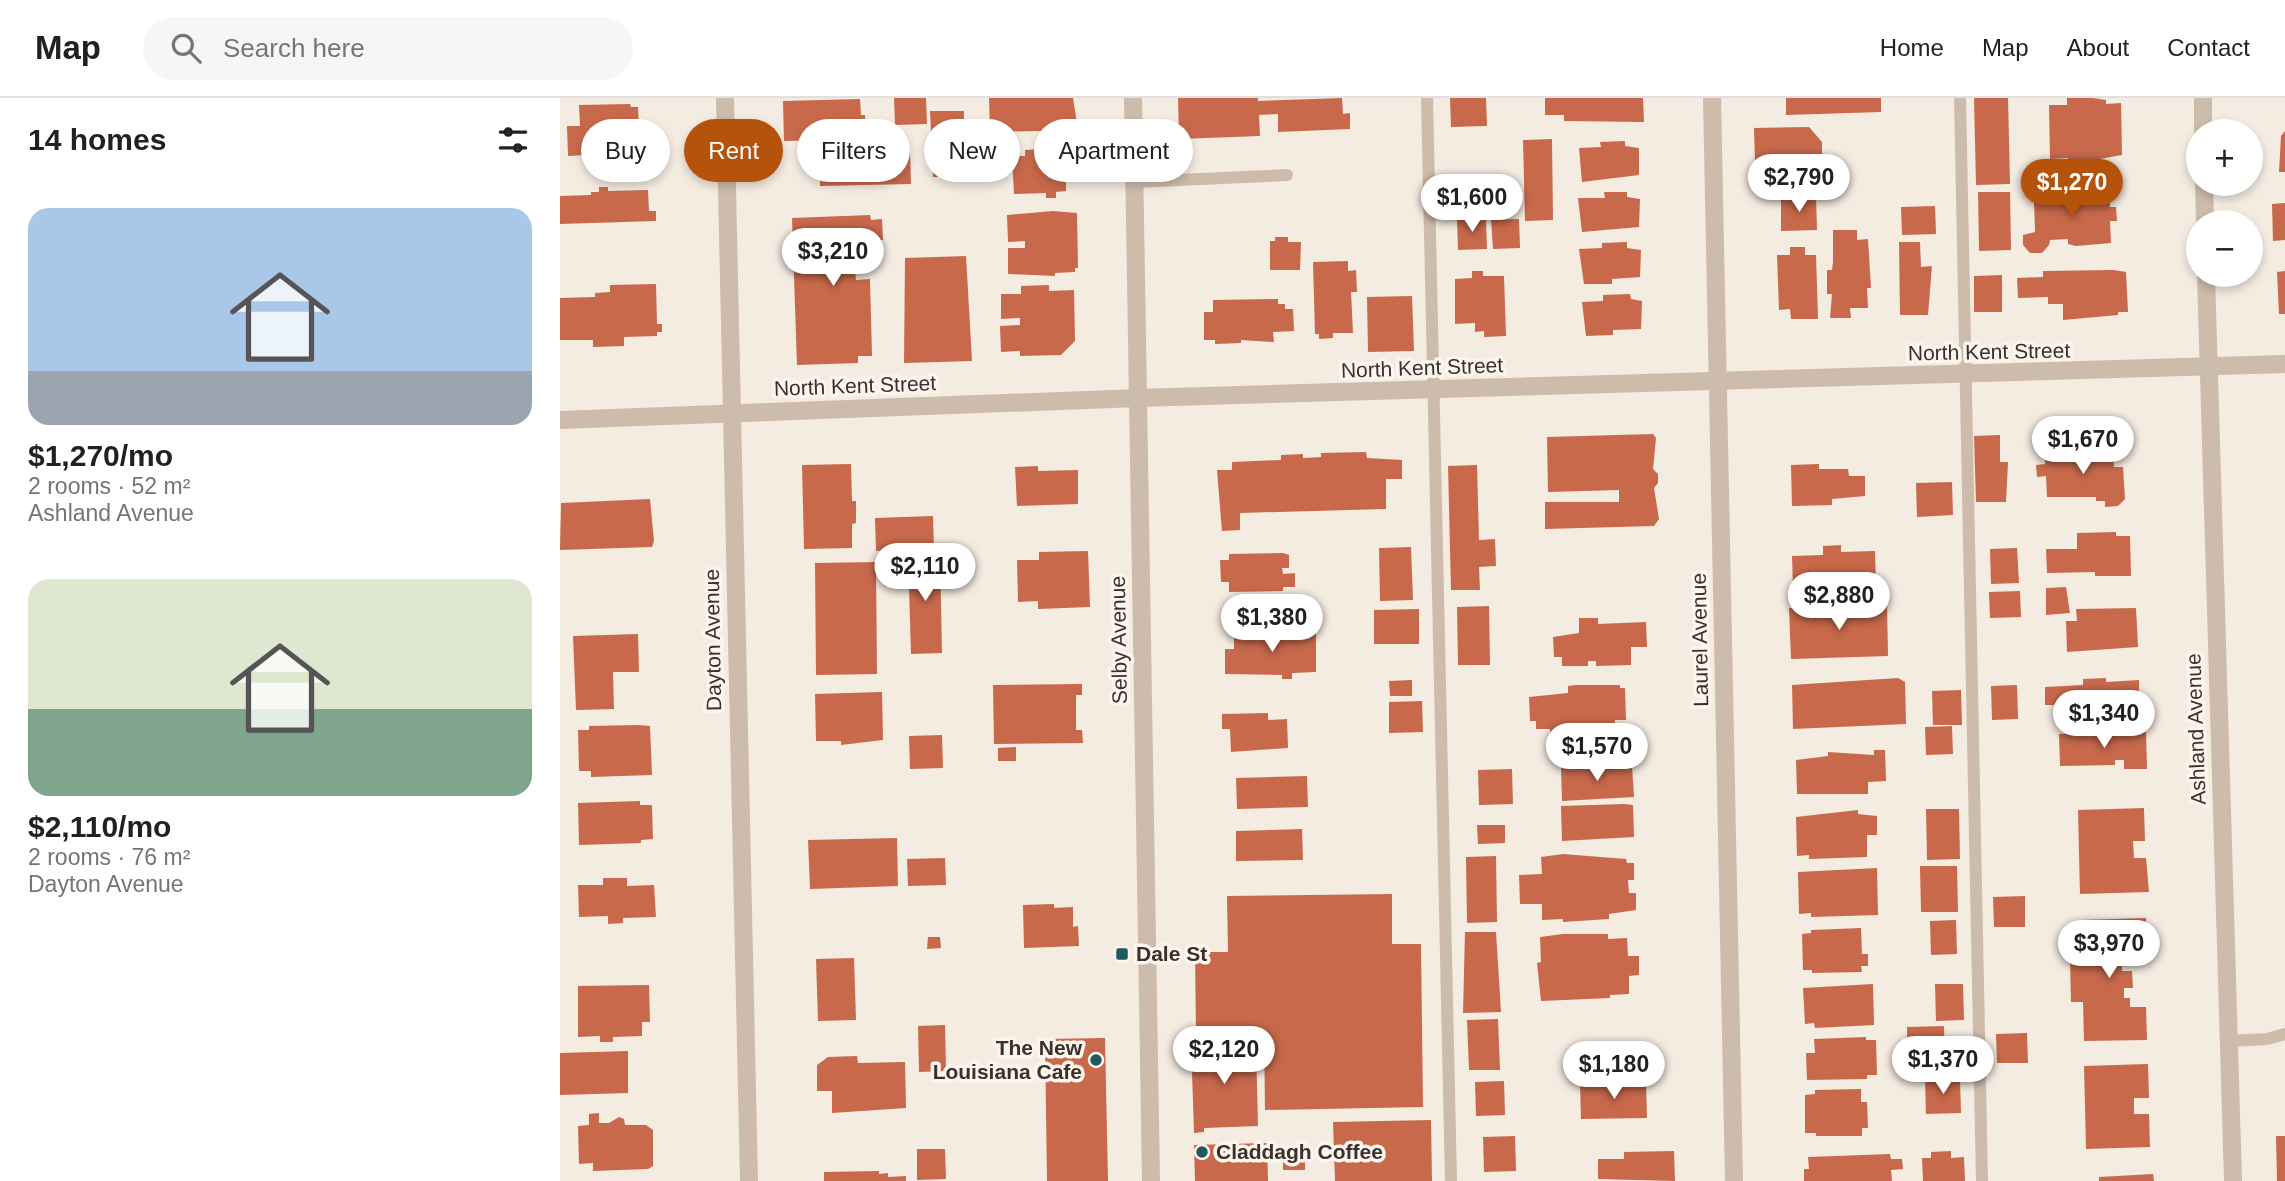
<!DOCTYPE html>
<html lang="en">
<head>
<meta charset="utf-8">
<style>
	:root { --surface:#fff; --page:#f6f6f6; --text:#202124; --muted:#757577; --line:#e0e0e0; --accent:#b45309 }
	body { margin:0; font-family:Arial,sans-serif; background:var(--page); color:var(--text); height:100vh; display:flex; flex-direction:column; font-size:26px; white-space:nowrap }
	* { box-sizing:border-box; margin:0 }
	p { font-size:23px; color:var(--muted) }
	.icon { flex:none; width:38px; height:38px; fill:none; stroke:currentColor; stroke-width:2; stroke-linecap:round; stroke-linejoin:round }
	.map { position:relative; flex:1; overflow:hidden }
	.side { display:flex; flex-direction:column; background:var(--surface); width:560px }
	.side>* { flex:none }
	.guide { position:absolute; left:21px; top:21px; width:665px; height:63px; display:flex; gap:14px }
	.tools { position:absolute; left:1626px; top:21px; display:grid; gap:14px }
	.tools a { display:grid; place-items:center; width:77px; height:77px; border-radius:50%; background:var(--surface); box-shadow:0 4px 10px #0003; font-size:35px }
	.price { position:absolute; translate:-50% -60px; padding:0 16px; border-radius:24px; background:#fff; color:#222; font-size:23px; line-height:46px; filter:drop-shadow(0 2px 4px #0008) }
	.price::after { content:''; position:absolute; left:50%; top:42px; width:21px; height:16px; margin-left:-10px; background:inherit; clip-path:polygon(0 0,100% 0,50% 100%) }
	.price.current { background:var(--accent); color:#fff }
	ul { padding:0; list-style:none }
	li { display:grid; align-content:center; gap:14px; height:371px; padding:0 28px }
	li span { display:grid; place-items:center; height:217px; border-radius:21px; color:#555 }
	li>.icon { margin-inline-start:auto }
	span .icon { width:126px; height:126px; fill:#fffc; stroke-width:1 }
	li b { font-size:30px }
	h2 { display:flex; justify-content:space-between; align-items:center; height:84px; padding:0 28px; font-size:30px }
	.tag { padding:0 24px; border-radius:32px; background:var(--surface); box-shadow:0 4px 10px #0003; font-size:24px; line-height:63px }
	.tag.current { background:var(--accent); color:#fff }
	header { display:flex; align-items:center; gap:42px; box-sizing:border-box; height:98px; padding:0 35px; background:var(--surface); border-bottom:2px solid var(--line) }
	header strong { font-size:33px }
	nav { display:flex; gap:38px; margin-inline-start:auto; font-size:24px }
	.search { width:490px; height:63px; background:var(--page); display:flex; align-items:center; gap:18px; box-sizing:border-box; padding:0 24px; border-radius:38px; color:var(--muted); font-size:26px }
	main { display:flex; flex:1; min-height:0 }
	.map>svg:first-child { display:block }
	.building { fill:#c8694b }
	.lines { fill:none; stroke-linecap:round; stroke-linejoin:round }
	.service { stroke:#cdbbac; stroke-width:12 }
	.minor { stroke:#cdbbac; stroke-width:18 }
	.tertiary { stroke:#cdbbac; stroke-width:18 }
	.poi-dot { fill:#1f5a5e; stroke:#fbf5ee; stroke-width:2.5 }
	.labels { text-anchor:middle; stroke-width:7; stroke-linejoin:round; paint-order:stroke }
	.street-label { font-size:21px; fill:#3b302b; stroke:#fbf5ee }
	.poi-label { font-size:21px; font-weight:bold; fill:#3b302b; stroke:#fbf5ee; text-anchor:start }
</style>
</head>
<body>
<header>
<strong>Map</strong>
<div class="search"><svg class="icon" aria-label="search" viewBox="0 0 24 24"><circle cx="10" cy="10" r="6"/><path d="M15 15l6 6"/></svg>Search here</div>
<nav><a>Home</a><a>Map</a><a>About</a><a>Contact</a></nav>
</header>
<main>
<section class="side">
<h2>14 homes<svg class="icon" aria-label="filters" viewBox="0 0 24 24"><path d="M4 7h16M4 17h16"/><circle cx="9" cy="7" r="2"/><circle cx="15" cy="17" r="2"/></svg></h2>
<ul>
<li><span style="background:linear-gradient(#a9c7e8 75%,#9aa5b1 0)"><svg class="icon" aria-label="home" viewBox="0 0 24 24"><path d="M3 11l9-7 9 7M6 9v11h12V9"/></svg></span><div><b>$1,270/mo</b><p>2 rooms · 52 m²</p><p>Ashland Avenue</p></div></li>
<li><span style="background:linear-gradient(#dfe7d0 60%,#7fa58c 0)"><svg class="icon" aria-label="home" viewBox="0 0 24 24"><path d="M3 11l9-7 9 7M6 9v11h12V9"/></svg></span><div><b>$2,110/mo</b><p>2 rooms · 76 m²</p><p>Dayton Avenue</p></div></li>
</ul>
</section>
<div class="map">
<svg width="1725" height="1083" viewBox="0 0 1725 1083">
	<rect width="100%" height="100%" fill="#f4ebe1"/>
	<g class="building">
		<polygon points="334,0 366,0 367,26 335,27"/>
		<polygon points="429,0 513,0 518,32 430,34"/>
		<polygon points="618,0 698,0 698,3 782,0 783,16 790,15 790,31 718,34 718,16 699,17 700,38 619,41"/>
		<polygon points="890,0 926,0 927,28 891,29"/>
		<polygon points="985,0 1083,0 1084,24 1004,23 1004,17 985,17"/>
		<polygon points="1226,0 1321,0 1321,14 1226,17"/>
		<polygon points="1414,0 1448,0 1450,86 1416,87"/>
		<polygon points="1507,0 1533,0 1546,2 1546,6 1561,5 1562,57 1534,62 1534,67 1508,68 1508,60 1490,61 1489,7 1507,7"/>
		<polygon points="300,1 301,17 305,17 306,41 224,43 223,3"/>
		<polygon points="70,6 71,9 78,9 80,54 8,58 7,28 20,28 19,7"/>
		<polygon points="370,13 404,13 403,79 373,79"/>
		<polygon points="1249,29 1262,44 1262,79 1252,95 1196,97 1194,30"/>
		<polygon points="1725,33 1725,74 1719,74 1721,38"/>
		<polygon points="992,41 993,122 965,123 963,42"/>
		<polygon points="1065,43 1065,48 1079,50 1079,77 1022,84 1019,50 1041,49 1040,44"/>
		<polygon points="499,50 500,67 506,66 506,93 496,94 496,100 486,100 486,95 454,96 452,58 465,58 465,52"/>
		<polygon points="350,52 351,86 260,88 260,80 254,80 253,60 260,60 260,55"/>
		<polygon points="39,89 48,89 48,93 88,92 89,113 96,113 96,123 0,126 0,98 31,97 31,94 39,94"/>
		<polygon points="1549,89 1550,109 1556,109 1557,123 1550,123 1551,145 1516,148 1508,146 1508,141 1490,142 1489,147 1482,155 1470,155 1463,147 1463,137 1475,134 1474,104 1482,104 1482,98 1507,96 1507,91"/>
		<polygon points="1044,94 1067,94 1067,99 1080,101 1079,129 1022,134 1018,100 1045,100"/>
		<polygon points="1418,94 1450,94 1451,152 1419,153"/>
		<polygon points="1221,99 1256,99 1257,132 1221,133"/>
		<polygon points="1725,105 1725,142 1713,143 1712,106"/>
		<polygon points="1375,108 1376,136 1342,137 1341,109"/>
		<polygon points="493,113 517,115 518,170 515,170 515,174 495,175 495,178 448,176 448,150 465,150 465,143 448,144 447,117"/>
		<polygon points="310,117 311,122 322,121 323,142 311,142 312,171 295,172 296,182 310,181 312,258 298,258 298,265 237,267 232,120"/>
		<polygon points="926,121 927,151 898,152 897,122"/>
		<polygon points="959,121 960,150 933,151 931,122"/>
		<polygon points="1273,132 1297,132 1297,142 1308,141 1311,190 1307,190 1308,210 1290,210 1291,220 1270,220 1272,196 1267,196 1267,172 1272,172 1273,164"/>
		<polygon points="715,139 728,139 728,144 741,144 740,172 710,172 710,143 715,143"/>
		<polygon points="1067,144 1067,150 1081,152 1080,179 1052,181 1052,186 1024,186 1019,151 1042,150 1042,145"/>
		<polygon points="1339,144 1360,144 1361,169 1372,168 1368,217 1340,217"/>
		<polygon points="1230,149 1245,149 1245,157 1256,157 1258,221 1231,221 1230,211 1219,212 1217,157 1230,157"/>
		<polygon points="406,158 412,263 344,265 345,160"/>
		<polygon points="788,163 788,173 796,172 797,194 791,194 793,235 773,235 773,240 759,241 759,236 755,236 753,164"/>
		<polygon points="1554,172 1566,174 1568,214 1558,214 1558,217 1503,222 1503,206 1488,206 1488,199 1458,200 1457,180 1483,179 1483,173"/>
		<polygon points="912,173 923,173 923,178 944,178 946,238 924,239 924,233 915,234 915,225 895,226 895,181 912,180"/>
		<polygon points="1725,173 1725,216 1719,216 1717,174"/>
		<polygon points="1442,177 1442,214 1414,214 1414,178"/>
		<polygon points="96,186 97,226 102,226 102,234 97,234 97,238 64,239 64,248 33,249 33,242 0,242 0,200 35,199 35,195 50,194 50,187"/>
		<polygon points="489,187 489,193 514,192 515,243 501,257 460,258 460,253 441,254 440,228 460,227 460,220 441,221 441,196 461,196 461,188"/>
		<polygon points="1070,196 1071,201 1082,203 1081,231 1053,232 1053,237 1026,238 1022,204 1043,203 1043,197"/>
		<polygon points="852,198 854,253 808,254 807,199"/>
		<polygon points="718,201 718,206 725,206 725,211 733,211 734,233 713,234 714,244 681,242 681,245 655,246 655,242 644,242 644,214 653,214 653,202"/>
		<polygon points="1093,336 1096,340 1093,371 1098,376 1098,385 1094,390 1099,421 1094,428 985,431 985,404 1059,404 1059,392 988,394 987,339"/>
		<polygon points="1440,337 1440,364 1448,364 1446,404 1416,404 1414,338"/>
		<polygon points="1495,348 1512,348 1512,356 1553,354 1554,369 1563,369 1565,401 1558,408 1545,409 1545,403 1536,403 1536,399 1487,399 1486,378 1477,379 1476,367 1485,366 1485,358 1495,357"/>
		<polygon points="806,354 807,360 842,362 842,381 826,381 826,411 680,415 680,432 662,433 657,372 672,372 672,364 721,362 721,357 743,356 743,360 761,359 761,355"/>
		<polygon points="291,366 292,403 296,403 296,425 292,426 292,450 244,451 242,367"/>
		<polygon points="1259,366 1259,371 1288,371 1289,378 1305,378 1305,398 1272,401 1272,407 1232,408 1231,367"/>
		<polygon points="917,367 919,442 935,441 936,468 919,469 920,492 891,492 888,368"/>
		<polygon points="478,368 478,373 518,372 518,406 457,408 455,369"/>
		<polygon points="1392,384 1393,417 1357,419 1356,385"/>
		<polygon points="90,401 94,443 92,449 0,452 1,405"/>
		<polygon points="373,418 374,451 316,453 315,420"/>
		<polygon points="1556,434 1556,438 1570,438 1571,478 1535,478 1535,474 1487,475 1486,451 1517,451 1517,435"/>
		<polygon points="1281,447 1281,454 1315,453 1316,489 1233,491 1232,458 1263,457 1263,448"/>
		<polygon points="851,449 853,502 820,503 819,450"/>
		<polygon points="1457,450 1459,485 1431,486 1430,451"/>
		<polygon points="528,453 530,509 478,511 478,503 458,504 457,462 479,462 479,454"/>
		<polygon points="380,455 382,555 351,556 348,456"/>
		<polygon points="723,455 729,457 729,470 722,470 723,476 735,475 735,489 723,489 723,493 669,494 669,484 661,484 660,462 669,462 669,456"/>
		<polygon points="316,464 317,576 256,577 255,465"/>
		<polygon points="1506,489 1510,515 1486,517 1486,490"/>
		<polygon points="1460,493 1461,519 1430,520 1429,494"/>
		<polygon points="1327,507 1328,558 1231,561 1229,510"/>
		<polygon points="929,508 930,567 898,567 897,509"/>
		<polygon points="1576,510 1578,549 1507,554 1506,523 1517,523 1516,511"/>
		<polygon points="859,511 859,546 814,546 814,512"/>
		<polygon points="1019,520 1038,520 1038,526 1086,524 1087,549 1071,549 1071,567 1036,568 1036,563 1028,563 1028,568 1002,568 1002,559 994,559 993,539 1019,535"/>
		<polygon points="756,533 756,574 732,575 732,581 722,581 722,577 665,576 665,551 674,551 674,534"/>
		<polygon points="78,536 79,574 53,574 54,611 16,612 13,538"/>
		<polygon points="1338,580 1345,584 1346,626 1233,631 1232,587"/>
		<polygon points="1546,580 1546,584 1579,582 1579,601 1569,601 1569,620 1523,621 1523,616 1500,616 1500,607 1485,607 1485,589 1523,587 1523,581"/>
		<polygon points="852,582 852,598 830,598 829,583"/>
		<polygon points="522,586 522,597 516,597 516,632 522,632 523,645 434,646 433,587"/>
		<polygon points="1016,587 1060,587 1060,590 1065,590 1066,622 1055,622 1055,639 1066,638 1066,659 1060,659 1060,663 1012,664 1012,658 991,659 990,631 976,631 976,623 970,623 969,599 1008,595 1008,588"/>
		<polygon points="1457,587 1458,621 1432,622 1431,588"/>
		<polygon points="1401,592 1402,627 1373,627 1372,593"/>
		<polygon points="322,594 323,642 281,647 281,643 256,643 255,596"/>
		<polygon points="862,603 863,634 829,635 829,604"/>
		<polygon points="708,615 708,622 727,621 728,650 671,654 670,631 662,631 662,616"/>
		<polygon points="78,627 90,628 92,677 31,679 31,673 19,673 18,632 29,632 29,628"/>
		<polygon points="1392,628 1393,656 1366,657 1365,629"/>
		<polygon points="1586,634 1587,671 1564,671 1564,662 1555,662 1555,667 1500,668 1499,636"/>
		<polygon points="382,637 383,670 350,671 349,638"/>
		<polygon points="456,649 456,663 438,663 438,650"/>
		<polygon points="1314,652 1325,652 1326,683 1308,684 1308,696 1237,696 1236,662 1268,658 1268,654 1314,657"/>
		<polygon points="1062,667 1072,668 1074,699 1002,703 1001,669"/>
		<polygon points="952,671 953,706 919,707 918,672"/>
		<polygon points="747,678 748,709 677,711 676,680"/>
		<polygon points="80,703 80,707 92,707 93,741 81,742 81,745 19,747 18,705"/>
		<polygon points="1064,706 1073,707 1074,739 1002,743 1001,708"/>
		<polygon points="1584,710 1585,743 1573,743 1574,760 1586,760 1589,794 1520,796 1518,712"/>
		<polygon points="1366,711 1399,711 1400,761 1367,762"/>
		<polygon points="1298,712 1298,716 1317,718 1317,737 1307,737 1307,759 1249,761 1249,757 1237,758 1236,719"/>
		<polygon points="917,727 945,727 945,745 918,746"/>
		<polygon points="742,731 743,762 676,763 676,733"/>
		<polygon points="337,740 338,788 250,791 248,742"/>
		<polygon points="1003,756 1066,761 1067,765 1074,765 1074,782 1068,782 1069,795 1076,795 1076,812 1049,816 1049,821 1003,824 1003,821 982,822 982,806 960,806 959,777 982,776 981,759"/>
		<polygon points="936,758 937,824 907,825 906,759"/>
		<polygon points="385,760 386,787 348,788 347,761"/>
		<polygon points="1360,768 1397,768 1398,814 1361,814"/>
		<polygon points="1317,770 1318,817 1251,819 1251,815 1239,816 1238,774"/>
		<polygon points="43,780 67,780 67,788 94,787 96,819 63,820 63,825 48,826 48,818 19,819 18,787 43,787"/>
		<polygon points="832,796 832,846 861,846 863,1009 705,1012 704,933 636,934 635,854 668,854 667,798"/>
		<polygon points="1465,798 1465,829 1434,829 1433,799"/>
		<polygon points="494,806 494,810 513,809 513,829 518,828 519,848 464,850 463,807"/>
		<polygon points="1586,820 1586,853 1569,854 1570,863 1562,863 1562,873 1572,873 1573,890 1564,890 1564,900 1570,900 1570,909 1586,909 1587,942 1524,943 1523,904 1511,904 1510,863 1522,863 1521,822"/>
		<polygon points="1396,822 1397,856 1371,857 1370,823"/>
		<polygon points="1301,830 1302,856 1308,856 1308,868 1301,868 1302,874 1252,875 1252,872 1243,872 1242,836 1251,835 1251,832"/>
		<polygon points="905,834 936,834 941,914 903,915"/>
		<polygon points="1003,836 1048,836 1048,841 1067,840 1068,858 1079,858 1079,877 1069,878 1069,896 1050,897 1050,900 981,903 977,865 981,864 980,839"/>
		<polygon points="368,839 380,839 381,850 367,851"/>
		<polygon points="294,860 296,922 258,923 256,861"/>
		<polygon points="1313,886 1314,927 1255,930 1254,925 1245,926 1243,890"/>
		<polygon points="1375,886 1403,886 1404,922 1376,923"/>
		<polygon points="89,887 90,924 82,924 82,938 53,939 53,944 40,944 40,938 18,939 18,888"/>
		<polygon points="938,921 940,972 909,972 907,922"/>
		<polygon points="385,927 386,973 359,974 358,928"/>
		<polygon points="1384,928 1385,966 1347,967 1347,929"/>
		<polygon points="1467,935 1468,965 1437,965 1436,936"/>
		<polygon points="1306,939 1306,942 1316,942 1317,977 1307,977 1307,981 1247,982 1246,955 1255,955 1254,941"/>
		<polygon points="545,940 548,1083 487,1083 485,941"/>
		<polygon points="638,942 638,948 696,947 698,1028 644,1030 644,1034 634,1035 631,943"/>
		<polygon points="68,953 68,995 0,997 0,955"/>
		<polygon points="297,958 298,965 345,964 346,1010 272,1015 272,993 257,993 257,967 268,959"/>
		<polygon points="1588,966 1589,1000 1574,1000 1574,1016 1589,1016 1590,1049 1526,1051 1524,968"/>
		<polygon points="1400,981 1401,1015 1366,1016 1365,982"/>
		<polygon points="944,983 945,1017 916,1018 915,984"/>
		<polygon points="1086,985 1087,1020 1021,1021 1020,987"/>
		<polygon points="1301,991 1301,1004 1307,1004 1308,1030 1302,1030 1302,1038 1256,1038 1256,1035 1245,1035 1245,997 1255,996 1255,992"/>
		<polygon points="39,1015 39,1025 49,1025 59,1019 64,1021 65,1027 86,1027 93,1032 93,1068 88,1071 33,1073 33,1065 19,1066 18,1028 29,1027 29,1016"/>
		<polygon points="871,1022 872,1083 775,1083 773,1024"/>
		<polygon points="955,1038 956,1073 924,1074 923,1039"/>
		<polygon points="1716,1038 1725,1038 1725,1083 1717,1083"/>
		<polygon points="707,1045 708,1083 635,1083 634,1047"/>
		<polygon points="357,1051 385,1051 386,1081 357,1082"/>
		<rect x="723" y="1052" width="22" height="20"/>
		<polygon points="1114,1053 1115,1083 1038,1081 1038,1061 1064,1061 1064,1054"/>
		<polygon points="1391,1053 1391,1060 1404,1059 1405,1083 1363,1083 1362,1060 1371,1060 1371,1054"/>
		<polygon points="1330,1056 1331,1061 1342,1061 1343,1071 1331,1072 1332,1083 1244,1083 1244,1071 1249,1071 1248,1059"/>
		<polygon points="319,1073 319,1076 328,1075 328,1079 346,1078 346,1083 264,1083 264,1074"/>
		<polygon points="1593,1076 1594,1083 1539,1083 1539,1079"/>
	</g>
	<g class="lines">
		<g class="service">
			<polyline points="867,0 891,1083"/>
			<polyline points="1400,0 1422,1083"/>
			<polyline points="575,84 727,77"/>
			<polyline points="1669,943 1707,941 1725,936"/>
		</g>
		<g class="minor">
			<polyline points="165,0 189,1083"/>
			<polyline points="1152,0 1174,1083"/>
			<polyline points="1643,0 1643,33"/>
			<polyline points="1644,86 1645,124"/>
			<polyline points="1646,177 1673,1083"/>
			<polyline points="0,322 578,300 1725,266"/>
		</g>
		<polyline class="tertiary" points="573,0 591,1083"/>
	</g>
	<g class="poi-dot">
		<rect x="555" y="849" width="14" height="14" rx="3.5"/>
		<circle cx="536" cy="962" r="7"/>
		<circle cx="642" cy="1054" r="7"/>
	</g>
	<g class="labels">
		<g class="street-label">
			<text transform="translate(1429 254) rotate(-1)" y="7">North Kent Street</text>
			<text transform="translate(862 270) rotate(-2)" y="7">North Kent Street</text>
			<text transform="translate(295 288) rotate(-2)" y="7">North Kent Street</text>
			<text transform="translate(153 542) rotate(-91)" y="7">Dayton Avenue</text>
			<text transform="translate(559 542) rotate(-91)" y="7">Selby Avenue</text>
			<text transform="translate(1140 542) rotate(-91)" y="7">Laurel Avenue</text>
			<text transform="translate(1636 631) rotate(-92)" y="7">Ashland Avenue</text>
		</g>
		<g class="poi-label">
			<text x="576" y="863">Dale St</text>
			<text x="522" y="957" text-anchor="end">The New<tspan x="522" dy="24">Louisiana Cafe</tspan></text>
			<text x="656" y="1061">Claddagh Coffee</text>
		</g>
	</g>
</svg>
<div class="tools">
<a>+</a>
<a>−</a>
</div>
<b class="price" style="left:1239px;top:116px">$2,790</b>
<b class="price current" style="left:1512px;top:121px">$1,270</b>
<b class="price" style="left:912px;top:136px">$1,600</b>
<b class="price" style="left:273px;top:190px">$3,210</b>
<b class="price" style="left:1523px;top:378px">$1,670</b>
<b class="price" style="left:365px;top:505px">$2,110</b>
<b class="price" style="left:1279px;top:534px">$2,880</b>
<b class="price" style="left:712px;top:556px">$1,380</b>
<b class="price" style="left:1544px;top:652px">$1,340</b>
<b class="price" style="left:1037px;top:685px">$1,570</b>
<b class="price" style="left:1549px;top:882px">$3,970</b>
<b class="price" style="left:664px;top:988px">$2,120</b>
<b class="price" style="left:1383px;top:998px">$1,370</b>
<b class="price" style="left:1054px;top:1003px">$1,180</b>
<div class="guide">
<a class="tag">Buy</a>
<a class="tag current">Rent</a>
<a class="tag">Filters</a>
<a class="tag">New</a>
<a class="tag">Apartment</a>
</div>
</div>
</main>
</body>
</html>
